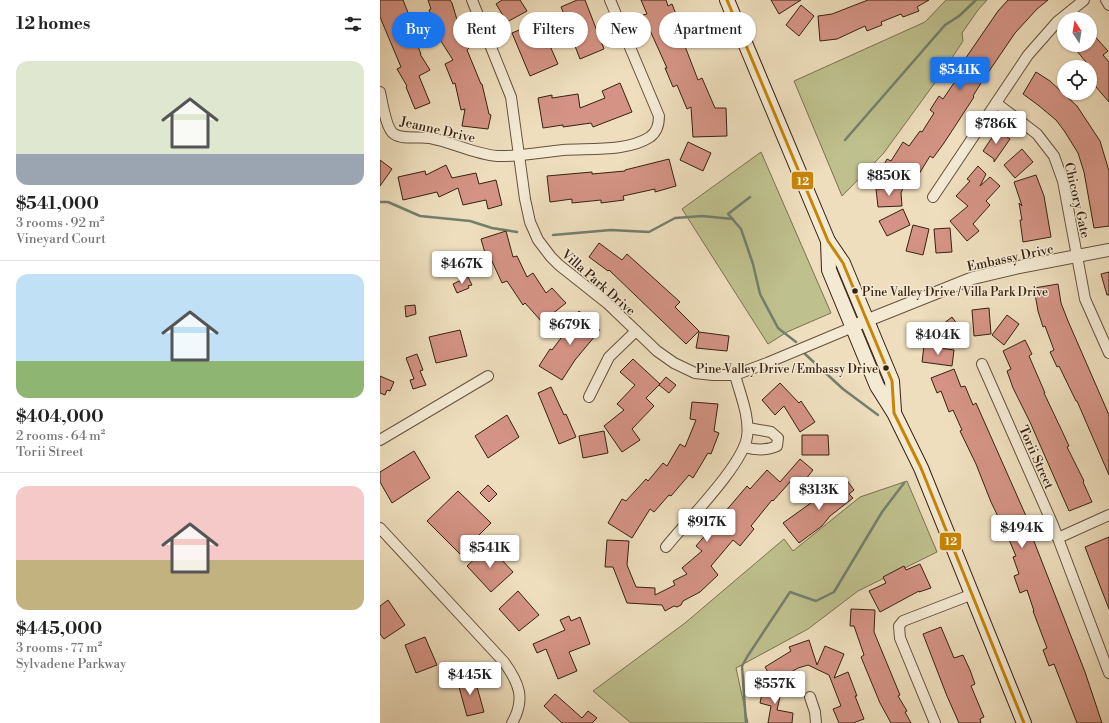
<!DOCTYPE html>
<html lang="en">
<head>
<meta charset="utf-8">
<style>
	:root { --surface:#fff; --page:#f6f6f6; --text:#222; --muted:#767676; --line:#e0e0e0; --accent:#1a73e8 }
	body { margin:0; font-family:"Libre Bodoni",serif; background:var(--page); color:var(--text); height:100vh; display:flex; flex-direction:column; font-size:15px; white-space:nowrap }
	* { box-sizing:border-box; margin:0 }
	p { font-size:13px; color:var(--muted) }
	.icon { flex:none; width:22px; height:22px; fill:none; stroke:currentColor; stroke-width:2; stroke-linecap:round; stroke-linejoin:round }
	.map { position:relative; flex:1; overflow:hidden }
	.side { display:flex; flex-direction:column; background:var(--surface); width:380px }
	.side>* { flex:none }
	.guide { position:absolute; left:12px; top:12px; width:380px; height:36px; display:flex; gap:8px }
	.needle { width:26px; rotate:348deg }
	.controls { position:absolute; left:677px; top:12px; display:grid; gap:8px }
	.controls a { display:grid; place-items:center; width:40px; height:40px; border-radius:50%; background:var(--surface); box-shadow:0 1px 3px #0004; font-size:20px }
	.price { position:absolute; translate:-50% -34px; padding:0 9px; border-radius:4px; background:#fff; color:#222; font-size:13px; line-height:26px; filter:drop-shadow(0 1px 2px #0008) }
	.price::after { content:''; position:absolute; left:50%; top:24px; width:12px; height:9px; margin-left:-6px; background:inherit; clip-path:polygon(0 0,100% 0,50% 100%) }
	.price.selected { background:var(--accent); color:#fff }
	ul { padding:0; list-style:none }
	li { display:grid; align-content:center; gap:8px; height:212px; padding:0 16px }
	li+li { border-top:1px solid var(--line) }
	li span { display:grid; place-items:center; height:124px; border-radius:12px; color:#555 }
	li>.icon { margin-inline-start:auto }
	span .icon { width:72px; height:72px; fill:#fffc; stroke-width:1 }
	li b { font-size:17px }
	h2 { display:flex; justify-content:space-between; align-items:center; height:48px; padding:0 16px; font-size:17px }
	.tag { padding:0 14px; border-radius:18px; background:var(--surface); box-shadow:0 1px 3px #0004; font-size:14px; line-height:36px }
	.tag.selected { background:var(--accent); color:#fff }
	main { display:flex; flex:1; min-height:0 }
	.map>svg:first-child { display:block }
	.green { fill:#bec08d; stroke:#7a714f }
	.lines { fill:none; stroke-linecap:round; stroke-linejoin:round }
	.stream { stroke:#737f6d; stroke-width:2.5 }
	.building { fill:#d49384; stroke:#372211 }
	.minor-casing { stroke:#65513c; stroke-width:12 }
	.tertiary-casing { stroke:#65513c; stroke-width:14 }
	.secondary-casing { stroke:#372211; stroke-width:16 }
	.minor { stroke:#f4ead4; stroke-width:10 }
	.tertiary { stroke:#f4ead4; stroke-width:12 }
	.secondary { stroke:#f4ead4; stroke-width:14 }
	.bus-1-casing { stroke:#f4ead4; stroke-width:6 }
	.bus-1 { stroke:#c78504; stroke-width:3 }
	.bus-dot { fill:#372211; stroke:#f4ead4; stroke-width:1.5 }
	.labels { text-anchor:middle; stroke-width:3; stroke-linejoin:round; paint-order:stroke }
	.bus-label { font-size:12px; fill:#372211; stroke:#f4ead4; text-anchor:start }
	.street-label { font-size:13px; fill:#372211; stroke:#f4ead4 }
	.line-badge { stroke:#f4ead4; stroke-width:1.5 }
	.badge-label { font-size:11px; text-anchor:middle; font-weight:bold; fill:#fff }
</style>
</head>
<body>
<main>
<section class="side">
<h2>12 homes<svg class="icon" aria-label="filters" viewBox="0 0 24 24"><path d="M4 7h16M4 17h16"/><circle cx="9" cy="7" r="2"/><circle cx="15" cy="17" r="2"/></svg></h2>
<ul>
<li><span style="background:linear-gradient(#dfe7d0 75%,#9aa5b1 0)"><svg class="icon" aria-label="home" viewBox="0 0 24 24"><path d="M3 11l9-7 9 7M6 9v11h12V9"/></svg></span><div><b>$541,000</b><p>3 rooms · 92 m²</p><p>Vineyard Court</p></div></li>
<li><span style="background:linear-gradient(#bfe0f5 70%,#8fb573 0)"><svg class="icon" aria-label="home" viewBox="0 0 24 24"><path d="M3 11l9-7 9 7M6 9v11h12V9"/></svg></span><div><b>$404,000</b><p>2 rooms · 64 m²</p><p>Torii Street</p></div></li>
<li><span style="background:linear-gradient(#f6c9c9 60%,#c2b280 0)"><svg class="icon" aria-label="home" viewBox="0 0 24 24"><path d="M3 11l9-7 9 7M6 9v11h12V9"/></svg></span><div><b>$445,000</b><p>3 rooms · 77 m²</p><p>Sylvadene Parkway</p></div></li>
</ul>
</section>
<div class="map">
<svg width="729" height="723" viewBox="0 0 729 723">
	<rect width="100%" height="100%" fill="#eedebd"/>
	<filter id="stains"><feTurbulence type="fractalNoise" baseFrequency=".005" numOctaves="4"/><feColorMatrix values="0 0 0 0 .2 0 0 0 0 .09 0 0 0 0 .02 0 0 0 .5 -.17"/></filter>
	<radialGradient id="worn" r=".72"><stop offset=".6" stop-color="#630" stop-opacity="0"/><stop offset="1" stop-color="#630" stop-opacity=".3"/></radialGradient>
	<g class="green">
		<polygon points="566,0 607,0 598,10 582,33 583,41 562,73 503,154 462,196 414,81 545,22"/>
		<polygon points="381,152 451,313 407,332 388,344 302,209"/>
		<polygon points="527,481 557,552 478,591 428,629 356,668 368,723 251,723 213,691 305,623 404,539 413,551 480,497"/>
	</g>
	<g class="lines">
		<g class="stream">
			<polyline points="465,140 565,25 579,16 596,0"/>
			<polyline points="370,197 348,214 361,229 373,264 380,294 398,328 416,342"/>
			<polyline points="0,202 8,202 40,216 90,221 112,228 137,232"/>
			<polyline points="173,235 231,230 269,232 295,218 322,216 353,219"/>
			<polyline points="425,354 463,389 498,415"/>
			<polyline points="366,723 362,666 367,657 410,592 436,601 454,592 502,512 524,483"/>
		</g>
	</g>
	<g class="building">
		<polygon points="0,0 23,0 29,15 24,17 33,40 35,39 41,54 40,54 50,70 39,76 50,103 35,109 26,87 27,86 17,69 21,67 0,17"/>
		<polygon points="48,0 70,0 72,3 78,23 74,24 89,48 87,50 101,84 102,84 109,114 111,115 108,129 82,126 85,109 81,110 75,83 73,84 65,64 73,60 57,35 49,10 51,9"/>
		<polygon points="122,0 140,0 147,11 127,22 116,4"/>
		<polygon points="197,0 205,0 224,49 200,59 191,36 193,35 181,7"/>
		<polygon points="261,0 286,0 288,6 292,4 299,22 296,23 318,80 322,78 335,108 346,108 347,136 313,137 311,107 307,109 297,85 293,87 285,68 287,68 263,15 267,14"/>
		<polygon points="391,0 421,0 399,14"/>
		<polygon points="488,0 549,0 537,7 539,11 523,17 521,14 501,22 502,25 487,31 485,26 457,39 440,41 438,16 452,14"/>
		<polygon points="628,0 668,0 657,9 635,33 601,83 593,96 594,97 564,143 553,158 550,156 539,174 533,170 523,188 499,174 507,159 511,161 523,142 529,146 540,131 542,132 554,113 550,110 559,96 563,99 576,80 573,78 583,62 618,11"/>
		<polygon points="421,5 434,16 419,36 406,25"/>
		<polygon points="156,23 166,48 170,46 178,64 150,76 132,33"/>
		<polygon points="710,31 728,51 723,55 729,62 729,102 710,80 710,67 692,45 710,45"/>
		<polygon points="656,72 670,81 697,106 720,141 729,171 729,226 714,228 704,172 698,153 685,132 676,120 658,105 643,94"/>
		<polygon points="240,83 252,112 213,127 211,123 183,127 183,125 163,128 158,98 172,95 172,98 198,94 200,108 225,98 222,91"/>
		<polygon points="617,130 630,139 614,162 614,159 603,151"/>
		<polygon points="308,142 331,153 323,171 300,160"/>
		<polygon points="642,149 653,162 635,178 624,165"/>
		<polygon points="289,159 296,186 275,192 275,189 243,196 244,200 221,203 221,200 192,203 192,199 170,202 167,176 212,172 212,174 245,171 245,170"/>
		<polygon points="0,160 12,169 0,186"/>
		<polygon points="66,165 72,178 96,173 99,184 116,180 122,205 108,209 106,200 83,205 78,188 59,197 57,192 23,200 18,177 45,171 46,175"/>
		<polygon points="598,166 606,174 600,186 610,177 620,186 606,201 610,205 593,224 599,231 587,241 570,221 588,206 576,196 590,181 587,179"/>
		<polygon points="656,175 664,196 671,237 643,242 640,220 642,220 639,203 642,206 634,182"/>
		<polygon points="523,188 521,193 522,206 498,207 496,189"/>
		<polygon points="523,209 530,225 507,236 499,221"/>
		<polygon points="533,225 549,229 543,255 526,251"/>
		<polygon points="570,228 572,252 556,253 554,229"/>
		<polygon points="126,231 133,257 137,256 147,277 153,273 166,293 172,288 186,303 162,322 145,303 143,305 127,281 122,283 111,259 107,260 101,239"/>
		<polygon points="219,243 242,260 247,254 300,302 295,307 319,331 306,344 229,270 228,271 209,257"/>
		<polygon points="729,272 729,295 727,295 721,274"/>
		<polygon points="88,277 92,285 88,286 89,288 77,293 73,284"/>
		<polygon points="678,284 681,303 688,321 729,415 729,475 697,401 696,401 679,366 677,367 670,352 674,350 665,326 663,327 658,311 654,288"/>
		<polygon points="35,305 36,314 26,317 25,306"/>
		<polygon points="609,308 611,334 594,336 592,310"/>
		<polygon points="199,311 220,330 195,360 182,380 159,366 170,349 172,350 190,326 188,324"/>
		<polygon points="627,315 639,324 624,345 612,335"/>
		<polygon points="572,317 587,338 574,348 559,327"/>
		<polygon points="80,330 87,356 56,363 49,337"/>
		<polygon points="319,332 349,336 347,351 316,348"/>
		<polygon points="645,340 652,354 649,356 665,393 664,393 682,431 689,446 687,447 704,481 703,482 712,502 689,511 650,422 633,388 627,371 631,369 623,351"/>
		<polygon points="544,346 574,350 572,366 542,362"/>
		<polygon points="37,354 43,370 40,371 46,385 33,389 30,380 34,379 26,358"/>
		<polygon points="253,359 280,384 266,398 274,406 252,429 260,440 242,452 224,426 244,410 237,404 255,385 240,372"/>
		<polygon points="574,369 581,387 585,386 593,405 596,403 650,525 648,526 705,672 722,723 697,723 674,664 669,666 663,650 667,648 653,611 654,611 647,590 640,593 634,576 639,574 633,557 636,556 627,535 611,502 596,464 580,431 582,430 573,410 569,412 561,391 557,393 551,378"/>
		<polygon points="0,376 14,382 10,391 7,390 5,395 0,393"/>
		<polygon points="286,377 296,385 289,393 279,385"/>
		<polygon points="400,383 419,403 421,401 435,422 420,432 404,406 395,415 382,400"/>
		<polygon points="171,387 184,415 186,414 196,437 179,444 158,393"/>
		<polygon points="312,402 338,404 334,431 339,433 331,454 328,453 313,478 309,475 291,496 289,495 274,512 270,509 252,538 228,523 242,499 246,501 266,479 268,481 283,463 287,466 300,444 305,447 316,420 310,419"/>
		<polygon points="127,415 139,437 108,458 95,436"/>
		<polygon points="224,431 228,453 203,458 199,436"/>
		<polygon points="422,435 448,435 449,455 422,455"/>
		<polygon points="34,451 50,478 12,503 0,482 0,472"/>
		<polygon points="420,459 433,470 418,489 410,482 393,501 392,500 371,526 374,529 360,546 353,540 331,566 338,575 320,592 303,601 301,605 297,607 294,606 285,611 282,605 247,603 233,567 225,567 227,540 249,541 247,565 256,587 275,588 275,595 295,585 293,581 307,574 302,568 322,551 316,546 367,486 370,489 387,470 400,482"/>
		<polygon points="466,479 474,490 469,494 473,498 450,516 442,526 419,543 403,523 460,482 460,484"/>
		<polygon points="108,485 117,494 109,502 100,493"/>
		<polygon points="78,491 111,523 80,554 47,521"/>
		<polygon points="729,537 729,609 705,547"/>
		<polygon points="109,546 133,572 111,592 87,566"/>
		<polygon points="540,564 551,588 539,592 539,591 500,612 489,591 506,583 503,577 524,566 526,570"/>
		<polygon points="138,591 159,615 139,631 119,609"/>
		<polygon points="8,600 25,625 4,639 0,634 0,606"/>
		<polygon points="471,609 495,610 494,632 520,695 518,696 527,711 525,712 531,723 511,723 500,703 481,657 484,655 474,626 470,626"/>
		<polygon points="189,616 191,621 200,617 210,644 189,652 197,671 178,679 166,649 157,653 153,644 185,630 180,620"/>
		<polygon points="561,627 574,658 583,655 590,670 595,684 591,686 604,717 600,719 601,723 579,723 567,696 543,634"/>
		<polygon points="45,637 57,665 36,673 25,645"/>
		<polygon points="429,640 437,665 445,646 464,654 454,678 468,672 477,696 475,696 484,719 473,723 459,723 453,709 461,706 449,675 428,665 418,668 394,682 385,667 411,651 409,647"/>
		<polygon points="94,676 104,712 87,716 77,680"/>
		<polygon points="384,684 402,688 397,710 413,713 412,723 388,723 391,706 380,703"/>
		<polygon points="175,694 202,718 208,711 217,718 212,723 182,723 164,706"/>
	</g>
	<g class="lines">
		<g class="minor-casing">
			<g id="minor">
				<polyline points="92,0 131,97 145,199 150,222 158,240 171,257 179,265 227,303 277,351 294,363 315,373 333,375 355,375 387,363 473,327"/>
				<polyline points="726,0 729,5"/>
				<path d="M0,92C2,101 6,129 14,134C23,140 39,136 50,138C72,142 94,154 117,156C139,157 162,152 183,150C209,148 247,152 270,137C277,132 279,124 279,116L230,0"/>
				<polyline points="616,103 657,134 674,156 683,181 705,299 729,353"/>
				<polyline points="553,197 648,55 677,22 704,0"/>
				<polyline points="602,364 673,525 729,673"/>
				<polyline points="209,397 229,357 256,331"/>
				<polyline points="0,440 108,376"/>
				<path d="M364,447C375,450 386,451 397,446L398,438L391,432L368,428"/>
				<path d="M0,528L124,662C139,683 146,699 132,723"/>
				<polyline points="678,538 729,515"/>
				<path d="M286,547C305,523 363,465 367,437C370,417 360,394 355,375"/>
				<polyline points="430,697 435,712 436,723"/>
				<polyline points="555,723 520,638 519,626 523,621 593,594"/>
			</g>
		</g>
		<g class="tertiary-casing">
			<polyline id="tertiary" points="478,324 593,278 639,267 729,250"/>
		</g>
		<g class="secondary-casing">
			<g id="secondary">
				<polyline points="347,0 448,241 463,263 512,381 514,411"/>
				<polyline points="448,241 449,270 497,386 514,413 541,468 644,723"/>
			</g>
		</g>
		<use href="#minor" class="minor"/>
		<use href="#tertiary" class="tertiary"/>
		<use href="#secondary" class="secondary"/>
		<g class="bus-1-casing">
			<polyline id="bus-1" points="347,0 448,241 463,263 512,381 514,413 541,468 644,723"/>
		</g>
		<use href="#bus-1" class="bus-1"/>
	</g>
	<g class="bus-dot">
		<circle cx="475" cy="291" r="3.5"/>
		<circle cx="506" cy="368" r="3.5"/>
	</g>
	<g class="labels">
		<g class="bus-label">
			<text x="482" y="296">Pine Valley Drive / Villa Park Drive</text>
			<text x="498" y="373" text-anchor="end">Pine Valley Drive / Embassy Drive</text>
		</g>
		<g class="street-label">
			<text transform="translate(58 129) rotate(13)" y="5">Jeanne Drive</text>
			<text transform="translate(698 200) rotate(77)" y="5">Chicory Gate</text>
			<text transform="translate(630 257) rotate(-12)" y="5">Embassy Drive</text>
			<text transform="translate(219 282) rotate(41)" y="5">Villa Park Drive</text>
			<text transform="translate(657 457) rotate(66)" y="5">Torii Street</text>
		</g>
	</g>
	<g class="line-badge">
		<rect x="411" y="171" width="23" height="19" rx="4" fill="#c78504"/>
		<rect x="559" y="532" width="23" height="19" rx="4" fill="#c78504"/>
	</g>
	<g class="badge-label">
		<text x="423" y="185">12</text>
		<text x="571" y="545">12</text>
	</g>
	<rect width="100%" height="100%" filter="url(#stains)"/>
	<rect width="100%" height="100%" fill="url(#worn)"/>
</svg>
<div class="controls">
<a><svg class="needle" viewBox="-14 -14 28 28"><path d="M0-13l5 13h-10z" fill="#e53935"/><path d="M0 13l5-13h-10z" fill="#767676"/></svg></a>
<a><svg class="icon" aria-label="locate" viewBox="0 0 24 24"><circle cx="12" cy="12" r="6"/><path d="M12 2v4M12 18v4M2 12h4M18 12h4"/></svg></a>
</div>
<b class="price selected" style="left:580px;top:91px">$541K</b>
<b class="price" style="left:616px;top:145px">$786K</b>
<b class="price" style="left:509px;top:197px">$850K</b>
<b class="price" style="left:82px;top:285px">$467K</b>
<b class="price" style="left:190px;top:346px">$679K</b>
<b class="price" style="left:558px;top:356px">$404K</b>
<b class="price" style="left:439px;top:511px">$313K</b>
<b class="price" style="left:327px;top:543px">$917K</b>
<b class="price" style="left:642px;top:549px">$494K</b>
<b class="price" style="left:110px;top:569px">$541K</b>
<b class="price" style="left:90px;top:696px">$445K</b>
<b class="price" style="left:395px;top:705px">$557K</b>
<div class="guide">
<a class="tag selected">Buy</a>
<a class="tag">Rent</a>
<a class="tag">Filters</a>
<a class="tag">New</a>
<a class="tag">Apartment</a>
</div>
</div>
</main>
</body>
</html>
